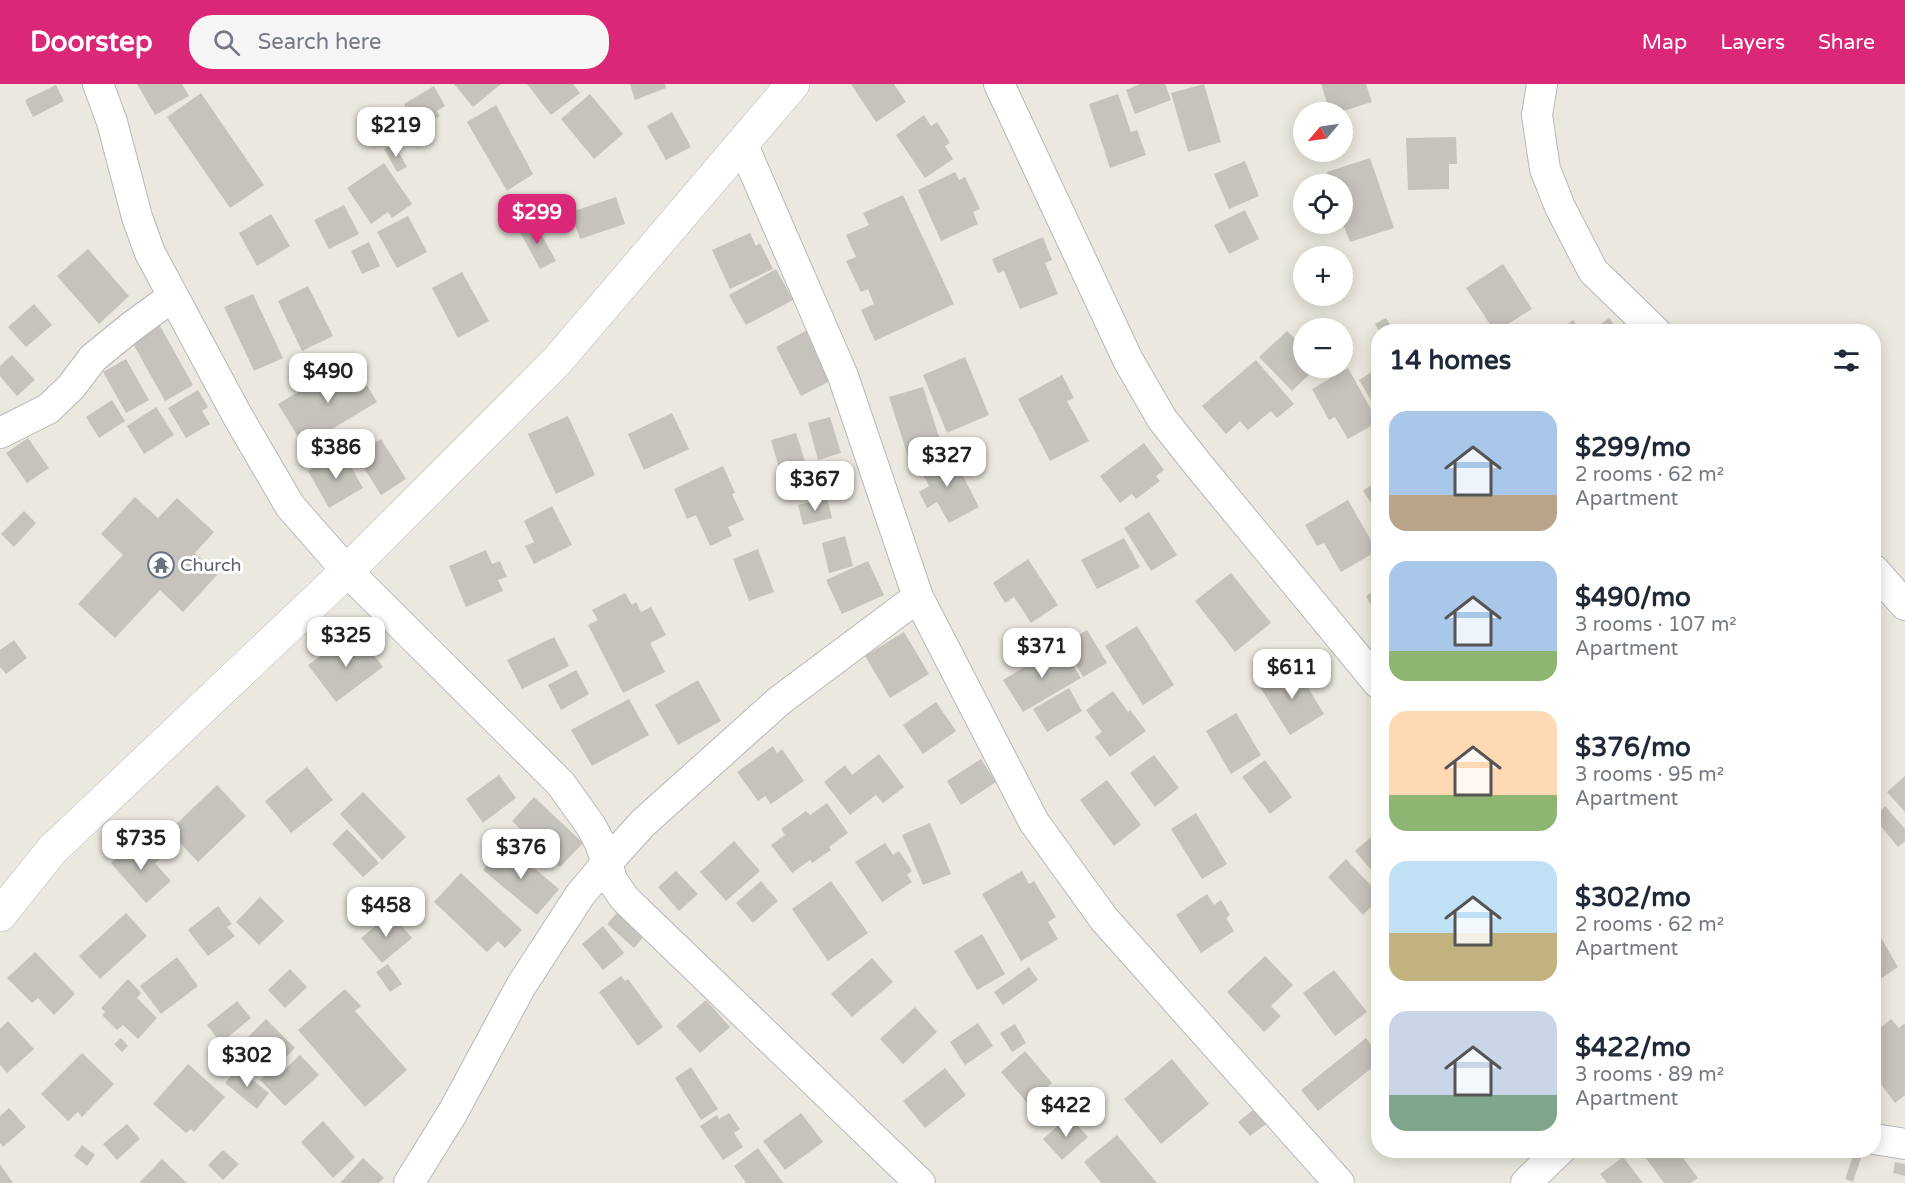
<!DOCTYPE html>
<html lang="en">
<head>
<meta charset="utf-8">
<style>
	:root { --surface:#fff; --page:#f6f6f7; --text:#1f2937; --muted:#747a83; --accent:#db2777 }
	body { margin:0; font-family:"Varela Round",sans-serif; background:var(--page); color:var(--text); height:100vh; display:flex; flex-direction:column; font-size:22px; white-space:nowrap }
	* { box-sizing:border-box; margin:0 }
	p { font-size:20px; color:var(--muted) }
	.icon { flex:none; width:33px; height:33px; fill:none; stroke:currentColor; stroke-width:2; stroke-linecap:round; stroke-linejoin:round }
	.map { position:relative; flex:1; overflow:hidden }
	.details { position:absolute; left:1371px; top:240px; width:510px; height:834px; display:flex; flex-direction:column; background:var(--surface); border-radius:24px; box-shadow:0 3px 15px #0003 }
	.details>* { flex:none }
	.needle { width:39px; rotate:241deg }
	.buttons { position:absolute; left:1293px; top:18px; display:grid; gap:12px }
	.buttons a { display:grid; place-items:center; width:60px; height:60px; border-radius:50%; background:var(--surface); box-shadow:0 3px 15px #0003; font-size:30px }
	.price { position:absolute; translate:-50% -51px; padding:0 14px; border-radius:12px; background:#fff; color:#222; font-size:20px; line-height:39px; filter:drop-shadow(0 2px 3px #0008) }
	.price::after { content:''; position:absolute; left:50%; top:36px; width:18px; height:14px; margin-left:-9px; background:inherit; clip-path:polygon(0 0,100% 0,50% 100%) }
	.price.selected { background:var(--accent); color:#fff }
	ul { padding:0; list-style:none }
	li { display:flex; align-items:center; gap:18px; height:150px; padding:0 18px }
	li span { display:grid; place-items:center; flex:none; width:168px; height:120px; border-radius:18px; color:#555 }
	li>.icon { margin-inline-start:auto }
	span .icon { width:72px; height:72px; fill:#fffc; stroke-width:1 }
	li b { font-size:26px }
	h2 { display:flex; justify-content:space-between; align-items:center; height:72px; padding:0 18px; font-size:26px }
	header { display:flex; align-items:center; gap:36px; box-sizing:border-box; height:84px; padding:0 30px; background:var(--accent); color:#fff }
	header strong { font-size:28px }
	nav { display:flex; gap:33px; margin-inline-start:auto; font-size:21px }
	.search { width:420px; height:54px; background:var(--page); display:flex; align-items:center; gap:15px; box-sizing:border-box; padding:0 21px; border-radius:24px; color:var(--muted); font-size:22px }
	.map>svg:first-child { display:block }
	.building { fill:#c6c3bc }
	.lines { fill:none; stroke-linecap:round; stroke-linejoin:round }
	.street-casing { stroke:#b5b7bc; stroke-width:32 }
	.secondary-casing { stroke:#b5b8be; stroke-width:34 }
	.street { stroke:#fff; stroke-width:30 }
	.secondary { stroke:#fff; stroke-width:33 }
	.labels { text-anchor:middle; stroke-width:6; stroke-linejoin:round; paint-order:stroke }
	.worship-label { font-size:18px; fill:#5b616d; stroke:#fff; text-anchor:start }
</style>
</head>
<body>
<header>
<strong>Doorstep</strong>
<div class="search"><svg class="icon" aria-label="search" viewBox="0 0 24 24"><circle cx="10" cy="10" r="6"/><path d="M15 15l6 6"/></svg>Search here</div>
<nav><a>Map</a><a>Layers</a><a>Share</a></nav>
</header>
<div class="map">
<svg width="1905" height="1099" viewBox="0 0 1905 1099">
	<rect width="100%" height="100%" fill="#ebe9df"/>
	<g class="building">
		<polygon points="137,0 182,0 189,12 155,31"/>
		<polygon points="454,0 501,0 473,23"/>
		<polygon points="527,0 573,0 580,9 551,31"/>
		<polygon points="630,0 665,0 666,4 635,16"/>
		<polygon points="851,0 894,0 906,18 876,38"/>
		<polygon points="1140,0 1165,0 1171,16 1135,30 1126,6"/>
		<polygon points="1204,0 1221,58 1188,68 1171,9"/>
		<polygon points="1321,0 1366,0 1372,18 1340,28 1330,28"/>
		<polygon points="56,1 64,17 33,33 25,16"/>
		<polygon points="434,2 445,22 437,27 440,32 429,38 426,33 416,39 404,20"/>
		<polygon points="201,9 264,101 230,124 167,33"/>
		<polygon points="590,10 623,50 594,75 561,35"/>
		<polygon points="1118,10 1131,48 1137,46 1146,71 1110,84 1089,20"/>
		<polygon points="496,21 533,90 507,107 467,38"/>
		<polygon points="672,28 691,63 666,76 647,42"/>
		<polygon points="924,31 931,42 937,38 950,59 945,62 953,75 925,94 896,51"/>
		<polygon points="1456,53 1457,80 1449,80 1449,105 1408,106 1406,54"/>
		<polygon points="394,60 407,83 397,88 384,65"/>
		<polygon points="1370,74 1394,144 1350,158 1342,137 1342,100 1331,100 1327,88"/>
		<polygon points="1245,77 1259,112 1229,125 1214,90"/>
		<polygon points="384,79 412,120 392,134 388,128 371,140 347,104"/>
		<polygon points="955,88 959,96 965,93 980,125 973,128 978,140 941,157 918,106"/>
		<polygon points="903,111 954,220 875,257 861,226 874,220 868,205 861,208 846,177 856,173 846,151 869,141 863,129"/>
		<polygon points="616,113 625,140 580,155 571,128"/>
		<polygon points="344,121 359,150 329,165 314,136"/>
		<polygon points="1245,126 1259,155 1229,170 1214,141"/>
		<polygon points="271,130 290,162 257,182 239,149"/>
		<polygon points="408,132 427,168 397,184 377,148"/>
		<polygon points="534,137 556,177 540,185 519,146"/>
		<polygon points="750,149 756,162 760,159 773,185 730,205 712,166"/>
		<polygon points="1043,153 1052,176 1045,179 1058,210 1020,225 1004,187 998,189 992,175"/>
		<polygon points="369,158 380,182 362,190 351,167"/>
		<polygon points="88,165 129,212 99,240 57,192"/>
		<polygon points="1503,180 1532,225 1495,248 1466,204"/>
		<polygon points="776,185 793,216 746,241 729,211"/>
		<polygon points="462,188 489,237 458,254 432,204"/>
		<polygon points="308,202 333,252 302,267 278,217"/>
		<polygon points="253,210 283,274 254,287 224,223"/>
		<polygon points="34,220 52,241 26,263 8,243"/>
		<polygon points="1386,234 1392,244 1387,248 1380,248 1375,240"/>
		<polygon points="1609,234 1620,248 1607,248 1601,240"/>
		<polygon points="1573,236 1582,248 1558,248"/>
		<polygon points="159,240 193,301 165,317 131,256"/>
		<polygon points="811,244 832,296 801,312 776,263"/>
		<polygon points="1287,247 1304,264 1304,284 1316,284 1292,307 1259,273"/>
		<polygon points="12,271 35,296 17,312 0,292 0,282"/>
		<polygon points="965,273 989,331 947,349 923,291"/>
		<polygon points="126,275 149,316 126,329 103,288"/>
		<polygon points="352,276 377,318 332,345 336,351 316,363 309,351 300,356 278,320"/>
		<polygon points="1256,276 1294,320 1277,334 1271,327 1248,346 1240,337 1226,350 1202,322"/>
		<polygon points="1348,284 1378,338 1348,355 1335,333 1329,336 1312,305"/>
		<polygon points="1378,284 1378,328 1359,296"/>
		<polygon points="1062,291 1074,314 1067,317 1089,357 1050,377 1018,315"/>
		<polygon points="923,303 943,365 909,376 889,313"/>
		<polygon points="198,306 208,323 202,327 210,340 186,354 168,324"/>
		<polygon points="112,316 125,337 99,354 86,333"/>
		<polygon points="156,323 174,351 144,370 127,342"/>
		<polygon points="672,329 689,365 644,386 628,350"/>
		<polygon points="568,332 595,391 556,410 528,350"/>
		<polygon points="830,333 841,369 818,376 808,339"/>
		<polygon points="796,349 808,387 782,394 771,356"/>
		<polygon points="28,354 49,384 27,399 6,369"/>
		<polygon points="381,355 406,395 381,411 356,371"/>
		<polygon points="1144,359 1164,386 1156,392 1160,397 1136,415 1132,410 1120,419 1100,392"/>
		<polygon points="342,367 363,404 329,424 308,387"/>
		<polygon points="950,367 979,423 949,439 937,418 927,424 919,408 929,402 919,383"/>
		<polygon points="723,382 735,409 732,410 744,436 728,443 732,452 710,462 696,431 687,435 674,405"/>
		<polygon points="1378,396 1378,429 1363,407"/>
		<polygon points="135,413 158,434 177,414 214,448 195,469 218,490 183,528 160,506 115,554 78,520 123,471 101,450"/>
		<polygon points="827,414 832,434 803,441 798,421"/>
		<polygon points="1348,416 1377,467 1341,488 1324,459 1317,462 1305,441"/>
		<polygon points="552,422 572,461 534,480 525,462 534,458 524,437"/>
		<polygon points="24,427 36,439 14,463 1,450"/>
		<polygon points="1149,428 1177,471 1151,487 1124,444"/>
		<polygon points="845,452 853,482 829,489 822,459"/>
		<polygon points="1124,454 1140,483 1097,505 1081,476"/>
		<polygon points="758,465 774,508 749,517 733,475"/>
		<polygon points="486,466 492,480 500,477 507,493 498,496 503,507 466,523 449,482"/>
		<polygon points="1028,475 1058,521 1031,539 1014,513 1005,519 993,499"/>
		<polygon points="868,477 884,511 842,530 826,496"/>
		<polygon points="1231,489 1271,539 1235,568 1195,517"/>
		<polygon points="1378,505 1378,535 1366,512"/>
		<polygon points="625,509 632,521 636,518 641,528 651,523 666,551 650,559 665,588 623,609 588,541 598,536 592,526"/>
		<polygon points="1137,542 1174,601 1143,621 1105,562"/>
		<polygon points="1087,546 1107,579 1083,593 1064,560"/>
		<polygon points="904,548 929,590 890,614 865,572"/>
		<polygon points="358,550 383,583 336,618 308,581 331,565 334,569"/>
		<polygon points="554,553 569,582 522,605 507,576"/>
		<polygon points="14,556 27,574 6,590 0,583 0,566"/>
		<polygon points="1061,561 1081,594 1023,628 1003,596"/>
		<polygon points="1295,582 1324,630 1290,651 1260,603"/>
		<polygon points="576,586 589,610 561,626 548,601"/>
		<polygon points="698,596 721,637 678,661 655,621"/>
		<polygon points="1069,604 1082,627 1047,648 1033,625"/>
		<polygon points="1113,607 1128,628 1130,626 1146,647 1110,673 1095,653 1102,648 1086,626"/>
		<polygon points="629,615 649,651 592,682 571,646"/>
		<polygon points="936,618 956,647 923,670 903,641"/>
		<polygon points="1236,629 1261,671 1231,690 1206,647"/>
		<polygon points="773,662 777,669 782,665 804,697 771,720 765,712 758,717 737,688"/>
		<polygon points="879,670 904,703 883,719 876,711 850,731 824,698 845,681 852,691"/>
		<polygon points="1154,671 1179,704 1155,723 1130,689"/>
		<polygon points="981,675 996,698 961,721 947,697"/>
		<polygon points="1265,676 1292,713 1270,730 1242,693"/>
		<polygon points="307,683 333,716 291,749 265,717"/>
		<polygon points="499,691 516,714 483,739 466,715"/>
		<polygon points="1905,692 1905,728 1887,708"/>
		<polygon points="1107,696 1141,741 1114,762 1080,716"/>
		<polygon points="217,701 246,732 198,778 169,747"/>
		<polygon points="363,708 406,753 382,776 340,730"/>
		<polygon points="534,713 583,759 560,783 512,737"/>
		<polygon points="827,719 848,749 829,763 831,766 812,779 810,776 792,789 771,761 785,751 781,745 806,727 810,731"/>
		<polygon points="1885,722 1905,745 1905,757 1898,763 1874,734"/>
		<polygon points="1196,729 1227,780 1202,795 1171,745"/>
		<polygon points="930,739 951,790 923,801 902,751"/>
		<polygon points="347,745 379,779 363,793 332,760"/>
		<polygon points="1378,747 1378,794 1355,767"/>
		<polygon points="137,755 145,765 149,763 160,775 155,779 171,797 146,819 111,779"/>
		<polygon points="734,757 760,787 726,817 700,788"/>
		<polygon points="885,759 893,771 899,767 912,787 907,791 912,798 882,818 855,778"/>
		<polygon points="505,760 559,805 537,831 483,786"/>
		<polygon points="1346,775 1378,809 1378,816 1363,831 1328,793"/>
		<polygon points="676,787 698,810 679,827 658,803"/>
		<polygon points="1022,787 1029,800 1034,797 1056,833 1048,838 1058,855 1021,877 982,810"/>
		<polygon points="461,789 522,846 505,864 498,857 487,868 434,818"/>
		<polygon points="761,797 778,817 753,839 736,819"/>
		<polygon points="831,797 868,849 828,877 792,825"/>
		<polygon points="383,806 392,817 376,831 366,820"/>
		<polygon points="1207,810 1214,821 1221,816 1230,831 1226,834 1234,847 1201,869 1176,831"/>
		<polygon points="260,813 284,837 259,861 236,838"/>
		<polygon points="218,822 232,840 227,843 235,852 208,872 188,846"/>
		<polygon points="126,829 147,852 100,895 79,872"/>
		<polygon points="391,829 412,854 382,879 361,854"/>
		<polygon points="617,829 644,852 634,864 607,840"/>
		<polygon points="603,842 624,869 603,886 582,860"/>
		<polygon points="1874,842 1898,883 1874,899"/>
		<polygon points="982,850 1005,890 977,906 954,867"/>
		<polygon points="35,868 75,910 54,931 38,914 32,919 7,894"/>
		<polygon points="1265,872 1293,901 1271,922 1281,932 1264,948 1227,908"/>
		<polygon points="177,873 198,902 161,930 140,902"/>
		<polygon points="872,874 893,898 852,933 831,910"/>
		<polygon points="388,880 402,900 390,908 376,888"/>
		<polygon points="1029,883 1038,896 1003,921 994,908"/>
		<polygon points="290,885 307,903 285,924 268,906"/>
		<polygon points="1334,886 1367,928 1335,952 1303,909"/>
		<polygon points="621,892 625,897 628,895 663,943 638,962 599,908"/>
		<polygon points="128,895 141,909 137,914 157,934 138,955 123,941 117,946 102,931 105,928 101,924"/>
		<polygon points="345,905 361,922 355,927 407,986 365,1023 298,946"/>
		<polygon points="706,916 730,943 700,969 676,942"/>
		<polygon points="237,917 251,934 221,959 207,941"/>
		<polygon points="915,923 937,948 903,980 880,955"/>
		<polygon points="266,935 295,964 277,982 271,975 256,990 234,967"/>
		<polygon points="1891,935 1899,944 1905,939 1905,1011 1895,1019 1874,991 1874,949"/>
		<polygon points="8,937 34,965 7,989 0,981 0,945"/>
		<polygon points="978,939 993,962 965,981 950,958"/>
		<polygon points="1015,940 1026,959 1012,968 1000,949"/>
		<polygon points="121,954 128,962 122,968 114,960"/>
		<polygon points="1366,954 1378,970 1378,979 1318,1027 1301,1006"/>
		<polygon points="1025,967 1052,999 1028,1020 1001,988"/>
		<polygon points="82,969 114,1000 82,1033 78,1028 68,1037 41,1010"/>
		<polygon points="300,971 319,991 285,1022 260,996 274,983 280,990"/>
		<polygon points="1172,975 1209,1020 1161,1060 1124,1015"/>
		<polygon points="188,980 225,1013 194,1048 191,1045 186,1049 153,1020"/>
		<polygon points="691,983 718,1025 701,1036 675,994"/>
		<polygon points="238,984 269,1009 257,1025 225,999"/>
		<polygon points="945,984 966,1011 925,1044 903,1017"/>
		<polygon points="9,1024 26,1043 3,1063 0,1059 0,1032"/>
		<polygon points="1254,1025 1266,1040 1250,1052 1238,1038"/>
		<polygon points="729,1029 740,1045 734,1049 743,1063 723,1076 700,1042 717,1031 719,1035"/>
		<polygon points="801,1029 823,1058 785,1086 763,1057"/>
		<polygon points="1069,1032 1088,1053 1062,1076 1043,1055"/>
		<polygon points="323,1037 355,1073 333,1094 301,1058"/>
		<polygon points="127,1040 140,1055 117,1076 103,1060"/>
		<polygon points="1117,1051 1157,1099 1101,1099 1084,1078"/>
		<polygon points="82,1061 95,1071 87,1082 74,1072"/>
		<polygon points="758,1064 783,1099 746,1099 734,1082"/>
		<polygon points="223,1066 239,1080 223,1096 208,1081"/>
		<polygon points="1640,1066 1677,1066 1698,1094 1691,1099 1664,1099"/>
		<polygon points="1853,1072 1861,1074 1853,1098 1845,1095"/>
		<polygon points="1623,1073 1643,1099 1607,1099 1600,1090"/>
		<polygon points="363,1074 384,1094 379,1099 340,1099"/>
		<polygon points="162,1075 187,1099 139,1099"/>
		<polygon points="1895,1078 1905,1080 1905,1092 1893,1089"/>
		<polygon points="0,1080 13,1099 0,1099"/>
	</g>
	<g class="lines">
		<g class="street-casing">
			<g id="street">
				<polyline points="98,0 112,38 137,133 150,169 237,331 290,422 347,487 561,700 591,742 600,759 613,798 625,815 920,1099"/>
				<polyline points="999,0 1128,276 1162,335 1200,383 1378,599"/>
				<polyline points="1542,0 1537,31 1545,85 1560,123 1593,187 1656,248"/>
				<polyline points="742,59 843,292 918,513 1034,738 1104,835 1339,1099"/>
				<polyline points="0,349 48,325 71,303 93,274 131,243 172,213"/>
				<polyline points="1874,486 1905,521"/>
				<polyline points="1874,1055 1905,1060"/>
				<polyline points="409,1099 453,1028 521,902 580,811 606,780 643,739 779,617 918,513"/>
				<polyline points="1526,1099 1560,1066"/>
			</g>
		</g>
		<g class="secondary-casing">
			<polyline id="secondary" points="0,831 52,766 347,487 557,277 793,0"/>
		</g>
		<use href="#street" class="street"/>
		<use href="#secondary" class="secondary"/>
	</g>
	<defs>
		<g id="temple-ring" transform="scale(1.35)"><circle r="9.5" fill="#fff" stroke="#6b7280" stroke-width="1.5"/><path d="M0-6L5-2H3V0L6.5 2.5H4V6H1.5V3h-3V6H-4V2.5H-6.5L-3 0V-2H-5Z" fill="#6b7280"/></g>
	</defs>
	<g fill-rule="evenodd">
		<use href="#temple-ring" x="161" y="481"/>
	</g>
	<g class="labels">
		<g class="worship-label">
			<text x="180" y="487">Church</text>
		</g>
	</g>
</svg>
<div class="buttons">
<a><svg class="needle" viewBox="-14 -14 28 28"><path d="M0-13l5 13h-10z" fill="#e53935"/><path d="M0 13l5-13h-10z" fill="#747a83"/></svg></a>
<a><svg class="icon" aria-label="locate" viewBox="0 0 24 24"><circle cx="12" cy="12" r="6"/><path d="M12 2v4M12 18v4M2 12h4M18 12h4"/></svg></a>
<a>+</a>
<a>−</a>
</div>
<b class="price" style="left:396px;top:74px">$219</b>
<b class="price selected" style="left:537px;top:161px">$299</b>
<b class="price" style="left:328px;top:320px">$490</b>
<b class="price" style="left:336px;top:396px">$386</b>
<b class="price" style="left:947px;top:404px">$327</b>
<b class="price" style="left:815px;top:428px">$367</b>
<b class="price" style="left:346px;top:584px">$325</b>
<b class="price" style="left:1042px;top:595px">$371</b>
<b class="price" style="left:1292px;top:616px">$611</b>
<b class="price" style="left:141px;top:787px">$735</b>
<b class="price" style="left:521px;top:796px">$376</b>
<b class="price" style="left:386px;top:854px">$458</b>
<b class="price" style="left:247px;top:1004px">$302</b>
<b class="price" style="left:1066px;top:1054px">$422</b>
<section class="details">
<h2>14 homes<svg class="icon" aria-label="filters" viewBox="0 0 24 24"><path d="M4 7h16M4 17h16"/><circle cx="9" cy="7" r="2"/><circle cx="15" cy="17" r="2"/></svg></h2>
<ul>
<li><span style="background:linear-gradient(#a9c7e8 70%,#b9a48a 0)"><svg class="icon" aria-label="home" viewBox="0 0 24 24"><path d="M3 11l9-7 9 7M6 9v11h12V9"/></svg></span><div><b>$299/mo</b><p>2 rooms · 62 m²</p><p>Apartment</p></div></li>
<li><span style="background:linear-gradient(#a9c7e8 75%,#8fb573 0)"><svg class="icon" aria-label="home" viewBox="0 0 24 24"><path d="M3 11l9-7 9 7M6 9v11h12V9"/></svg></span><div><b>$490/mo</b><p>3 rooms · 107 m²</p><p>Apartment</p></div></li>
<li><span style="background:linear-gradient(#ffd9b3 70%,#8fb573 0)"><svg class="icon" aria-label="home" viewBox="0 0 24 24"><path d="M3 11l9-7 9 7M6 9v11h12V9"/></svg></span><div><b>$376/mo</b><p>3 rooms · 95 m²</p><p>Apartment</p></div></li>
<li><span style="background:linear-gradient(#bfe0f5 60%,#c2b280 0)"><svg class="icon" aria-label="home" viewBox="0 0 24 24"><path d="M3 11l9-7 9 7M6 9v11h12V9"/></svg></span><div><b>$302/mo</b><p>2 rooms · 62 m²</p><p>Apartment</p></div></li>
<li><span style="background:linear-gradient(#c9d6e8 70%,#7fa58c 0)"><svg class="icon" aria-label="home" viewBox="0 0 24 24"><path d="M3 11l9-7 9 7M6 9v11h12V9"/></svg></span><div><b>$422/mo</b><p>3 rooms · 89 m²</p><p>Apartment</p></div></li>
</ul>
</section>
</div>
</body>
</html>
